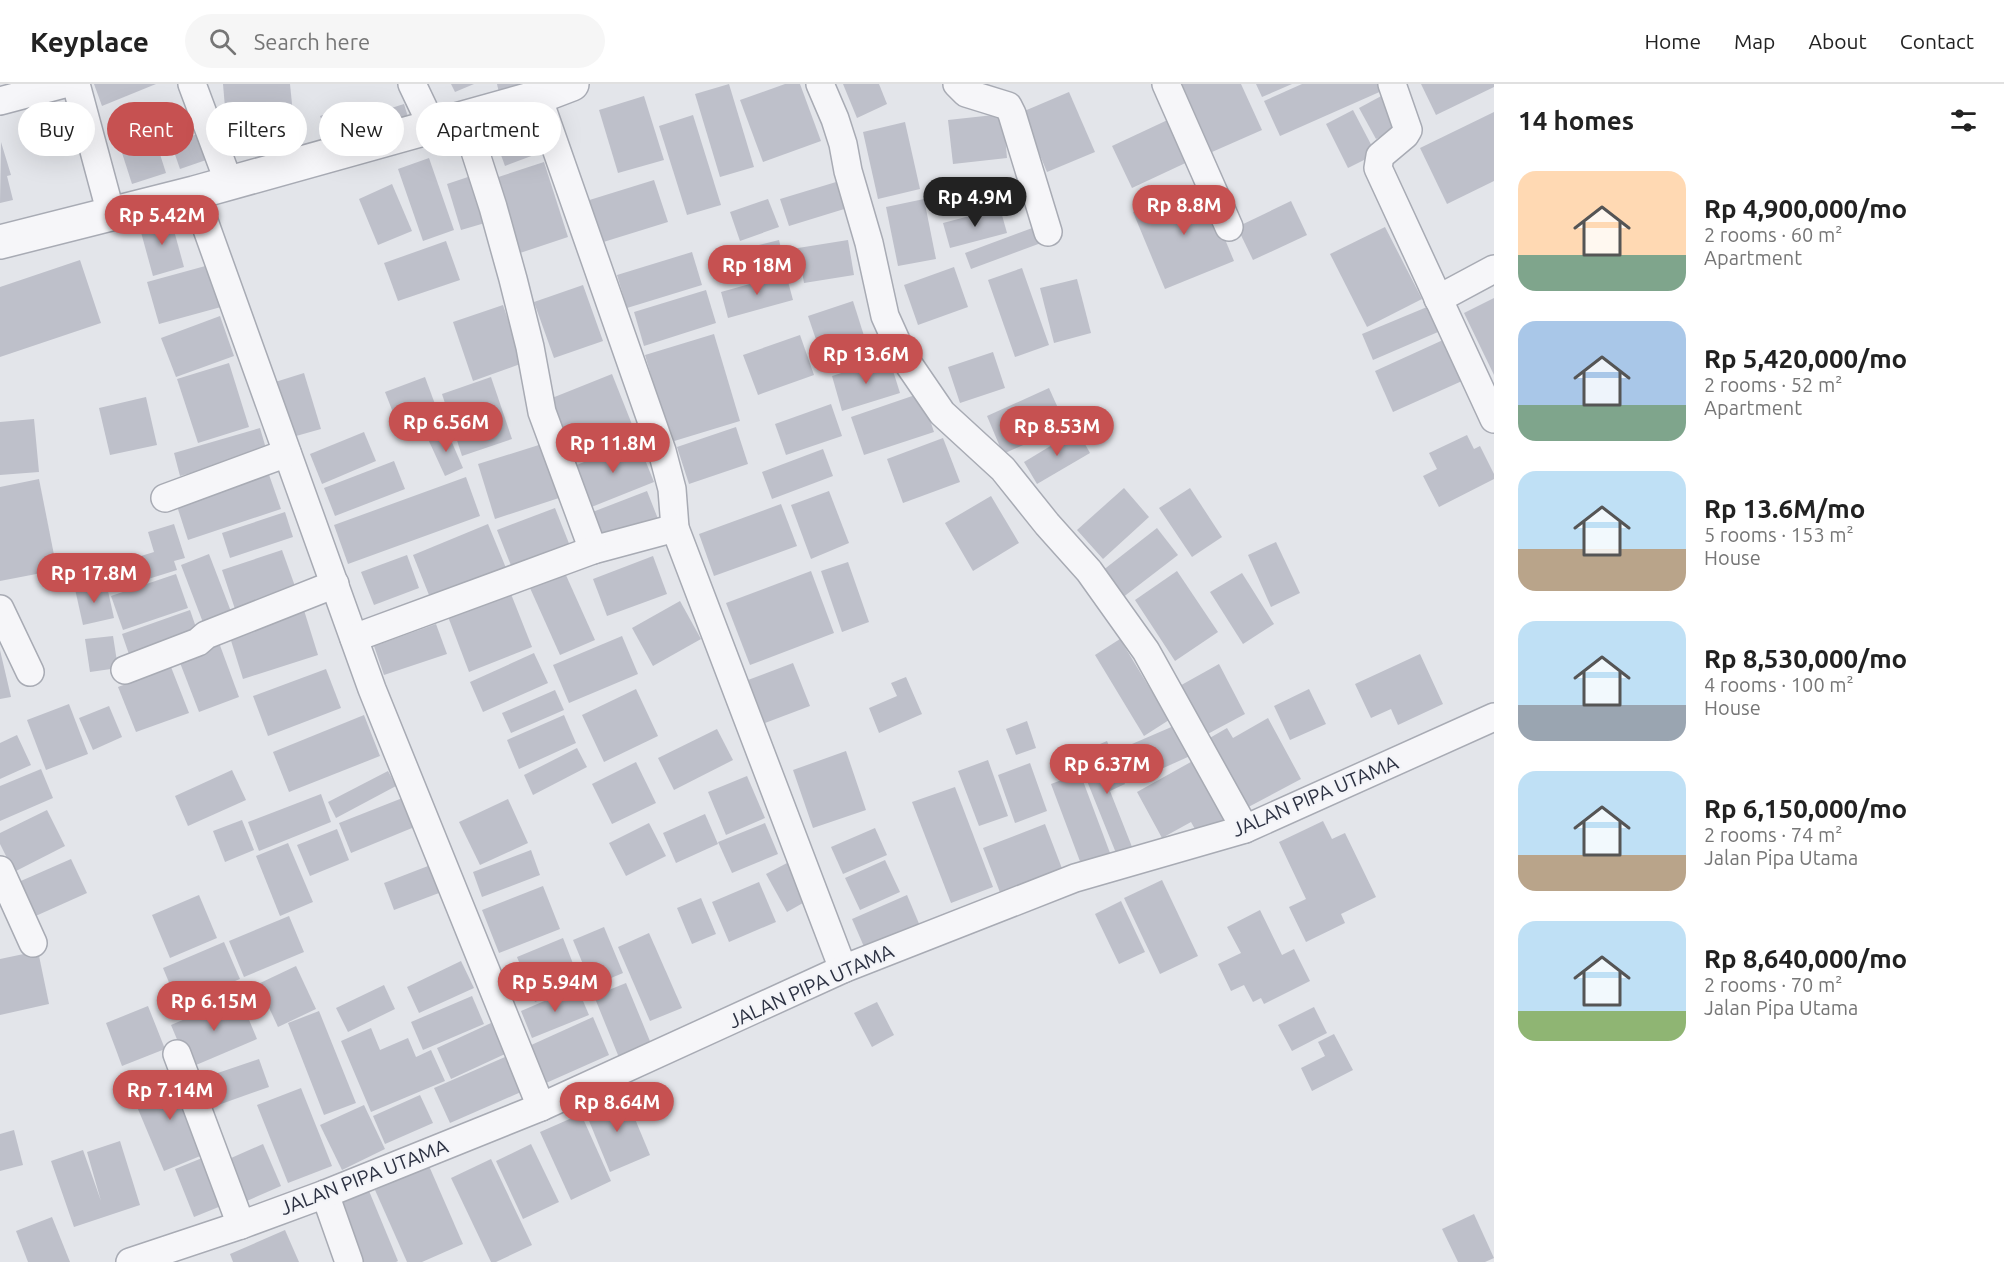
<!DOCTYPE html>
<html lang="en">
<head>
<meta charset="utf-8">
<style>
	:root { --surface:#fff; --page:#f6f6f6; --text:#222; --muted:#767676; --line:#e0e0e0; --accent:#c65151 }
	body { margin:0; font-family:Ubuntu,sans-serif; background:var(--page); color:var(--text); height:100vh; display:flex; flex-direction:column; font-size:22px; white-space:nowrap }
	* { box-sizing:border-box; margin:0 }
	p { font-size:20px; color:var(--muted) }
	.icon { flex:none; width:33px; height:33px; fill:none; stroke:currentColor; stroke-width:2; stroke-linecap:round; stroke-linejoin:round }
	.map { position:relative; flex:1; overflow:hidden }
	.details { display:flex; flex-direction:column; background:var(--surface); width:510px }
	.details>* { flex:none }
	.banner { position:absolute; left:18px; top:18px; width:570px; height:54px; display:flex; gap:12px }
	.price { position:absolute; translate:-50% -51px; padding:0 14px; border-radius:21px; background:var(--accent); color:#fff; font-size:20px; line-height:39px; filter:drop-shadow(0 2px 3px #0008) }
	.price::after { content:''; position:absolute; left:50%; top:36px; width:18px; height:14px; margin-left:-9px; background:inherit; clip-path:polygon(0 0,100% 0,50% 100%) }
	.price.selected { background:#222; color:#fff }
	ul { padding:0; list-style:none }
	li { display:flex; align-items:center; gap:18px; height:150px; padding:0 24px }
	li span { display:grid; place-items:center; flex:none; width:168px; height:120px; border-radius:18px; color:#555 }
	li>.icon { margin-inline-start:auto }
	span .icon { width:72px; height:72px; fill:#fffc; stroke-width:1 }
	li b { font-size:26px }
	h2 { display:flex; justify-content:space-between; align-items:center; height:72px; padding:0 24px; font-size:26px }
	.chip { padding:0 21px; border-radius:27px; background:var(--surface); box-shadow:0 6px 24px #0002; font-size:21px; line-height:54px }
	.chip.selected { background:var(--accent); color:#fff }
	header { display:flex; align-items:center; gap:36px; box-sizing:border-box; height:84px; padding:0 30px; background:var(--surface); border-bottom:2px solid var(--line) }
	header strong { font-size:28px }
	nav { display:flex; gap:33px; margin-inline-start:auto; font-size:21px }
	.search { width:420px; height:54px; background:var(--page); display:flex; align-items:center; gap:15px; box-sizing:border-box; padding:0 21px; border-radius:33px; color:var(--muted); font-size:22px }
	main { display:flex; flex:1; min-height:0 }
	.map>svg:first-child { display:block }
	.building { fill:#bec0ca }
	.lines { fill:none; stroke-linecap:round; stroke-linejoin:round }
	.minor-casing { stroke:#a8abb4; stroke-width:30 }
	.tertiary-casing { stroke:#a8abb4; stroke-width:36 }
	.minor { stroke:#f6f6f9; stroke-width:27 }
	.tertiary { stroke:#f6f6f9; stroke-width:33 }
	.labels { text-anchor:middle; stroke-width:4.5; stroke-linejoin:round; paint-order:stroke }
	.street-label { font-size:20px; fill:#2c3142; stroke:#f3f4f8 }
</style>
</head>
<body>
<header>
<strong>Keyplace</strong>
<div class="search"><svg class="icon" aria-label="search" viewBox="0 0 24 24"><circle cx="10" cy="10" r="6"/><path d="M15 15l6 6"/></svg>Search here</div>
<nav><a>Home</a><a>Map</a><a>About</a><a>Contact</a></nav>
</header>
<main>
<div class="map">
<svg width="1494" height="1178" viewBox="0 0 1494 1178">
	<rect width="100%" height="100%" fill="#e3e5ea"/>
	<g class="building">
		<polygon points="94,0 156,0 102,22"/>
		<polygon points="223,0 290,0 294,40 227,47"/>
		<polygon points="451,0 474,0 455,8"/>
		<polygon points="497,0 534,0 500,13"/>
		<polygon points="729,0 754,83 720,93 695,10"/>
		<polygon points="785,0 800,0 821,57 763,78 740,16"/>
		<polygon points="843,0 879,0 887,20 857,34"/>
		<polygon points="1182,0 1241,0 1262,46 1212,68"/>
		<polygon points="1256,0 1292,0 1262,13"/>
		<polygon points="1302,0 1381,0 1384,6 1280,52 1264,17"/>
		<polygon points="1421,0 1494,0 1494,3 1436,31"/>
		<polygon points="1069,8 1095,68 1047,88 1022,28"/>
		<polygon points="1385,10 1402,42 1376,55 1359,24"/>
		<polygon points="644,12 664,76 618,89 599,26"/>
		<polygon points="404,20 411,43 372,54 366,32"/>
		<polygon points="348,22 359,51 331,62 320,32"/>
		<polygon points="1353,26 1376,70 1348,84 1326,40"/>
		<polygon points="1494,28 1494,97 1447,120 1420,64"/>
		<polygon points="1003,30 1007,74 953,80 948,36"/>
		<polygon points="693,31 721,121 687,131 659,42"/>
		<polygon points="1174,33 1194,75 1132,104 1112,62"/>
		<polygon points="149,36 166,89 132,100 115,47"/>
		<polygon points="531,38 542,68 505,82 494,52"/>
		<polygon points="905,38 920,105 878,115 863,48"/>
		<polygon points="200,49 209,75 180,85 171,59"/>
		<polygon points="1,58 11,91 7,92 13,116 0,119"/>
		<polygon points="429,74 454,146 423,157 398,85"/>
		<polygon points="544,78 568,153 511,172 486,97"/>
		<polygon points="471,92 485,139 461,146 447,100"/>
		<polygon points="846,95 854,122 789,142 780,115"/>
		<polygon points="654,96 668,138 597,160 583,118"/>
		<polygon points="392,100 412,147 378,161 359,115"/>
		<polygon points="1202,100 1234,177 1165,205 1133,128"/>
		<polygon points="768,115 779,143 740,157 730,128"/>
		<polygon points="924,115 936,175 898,182 886,123"/>
		<polygon points="1291,117 1307,151 1253,176 1237,143"/>
		<polygon points="1000,124 1007,149 950,164 943,139"/>
		<polygon points="170,132 184,183 153,192 139,141"/>
		<polygon points="1035,143 1041,159 971,185 965,169"/>
		<polygon points="1385,143 1422,215 1367,243 1330,170"/>
		<polygon points="779,156 786,185 742,196 735,167"/>
		<polygon points="848,156 854,191 804,199 798,164"/>
		<polygon points="446,157 460,196 398,217 384,179"/>
		<polygon points="692,168 702,201 627,224 617,191"/>
		<polygon points="80,176 101,239 0,273 0,203"/>
		<polygon points="209,181 221,223 159,240 147,198"/>
		<polygon points="954,183 968,223 918,241 904,201"/>
		<polygon points="1022,184 1049,261 1015,273 988,196"/>
		<polygon points="786,190 793,216 728,234 721,208"/>
		<polygon points="1077,195 1091,249 1054,259 1040,204"/>
		<polygon points="583,201 603,257 554,274 534,218"/>
		<polygon points="706,206 716,239 644,262 634,228"/>
		<polygon points="1494,214 1494,291 1464,229"/>
		<polygon points="853,217 871,274 827,288 808,232"/>
		<polygon points="503,221 523,279 473,297 453,238"/>
		<polygon points="1427,223 1438,248 1373,276 1362,250"/>
		<polygon points="220,232 234,272 176,293 161,254"/>
		<polygon points="714,250 740,337 671,358 645,271"/>
		<polygon points="800,251 814,291 758,311 743,271"/>
		<polygon points="1443,256 1462,297 1393,328 1375,287"/>
		<polygon points="993,268 1005,304 960,319 948,283"/>
		<polygon points="889,274 900,309 842,327 832,292"/>
		<polygon points="229,279 249,343 198,359 177,295"/>
		<polygon points="304,289 321,345 289,354 272,299"/>
		<polygon points="612,290 635,348 565,376 542,318"/>
		<polygon points="425,293 442,339 403,354 385,308"/>
		<polygon points="491,293 512,355 462,372 442,310"/>
		<polygon points="1049,304 1066,342 1003,370 987,332"/>
		<polygon points="921,309 934,348 864,371 851,333"/>
		<polygon points="146,313 157,361 110,371 99,324"/>
		<polygon points="831,320 842,352 786,371 775,340"/>
		<polygon points="34,335 39,388 0,391 0,338"/>
		<polygon points="736,343 748,380 689,400 677,363"/>
		<polygon points="260,344 267,368 180,392 174,369"/>
		<polygon points="1077,346 1090,369 1037,400 1024,378"/>
		<polygon points="447,347 463,384 445,392 428,355"/>
		<polygon points="364,348 376,377 322,400 310,370"/>
		<polygon points="1467,351 1474,365 1480,362 1494,390 1494,395 1439,423 1423,392 1437,385 1429,369"/>
		<polygon points="943,354 960,398 903,419 887,375"/>
		<polygon points="637,356 654,398 589,424 572,383"/>
		<polygon points="542,360 559,414 495,435 478,380"/>
		<polygon points="823,365 833,392 772,415 762,388"/>
		<polygon points="394,377 405,405 335,432 324,404"/>
		<polygon points="267,385 281,425 188,456 175,416"/>
		<polygon points="466,393 480,432 348,480 334,441"/>
		<polygon points="39,395 57,486 0,497 0,403"/>
		<polygon points="1124,404 1149,433 1103,475 1077,446"/>
		<polygon points="1190,404 1222,453 1192,473 1159,424"/>
		<polygon points="647,407 660,440 603,462 590,429"/>
		<polygon points="829,407 849,459 811,475 791,421"/>
		<polygon points="991,412 1019,459 973,487 945,439"/>
		<polygon points="781,420 797,462 714,492 699,450"/>
		<polygon points="555,424 570,462 512,484 497,446"/>
		<polygon points="285,428 293,453 230,474 222,449"/>
		<polygon points="174,440 185,474 174,477 177,486 113,506 105,483 154,468 148,448"/>
		<polygon points="488,440 506,484 431,516 413,471"/>
		<polygon points="1157,444 1178,471 1122,514 1102,487"/>
		<polygon points="1276,458 1300,509 1271,523 1248,471"/>
		<polygon points="282,466 296,505 235,525 222,486"/>
		<polygon points="209,470 235,538 207,549 181,481"/>
		<polygon points="407,471 419,504 374,521 361,488"/>
		<polygon points="653,472 667,510 607,532 593,495"/>
		<polygon points="848,478 869,538 842,548 821,487"/>
		<polygon points="811,487 834,549 750,581 726,519"/>
		<polygon points="1177,487 1218,548 1175,577 1135,516"/>
		<polygon points="565,489 595,556 560,571 530,504"/>
		<polygon points="1242,489 1274,540 1243,560 1210,508"/>
		<polygon points="176,490 188,524 123,546 111,512"/>
		<polygon points="106,498 114,534 83,541 75,505"/>
		<polygon points="509,505 532,563 469,588 447,530"/>
		<polygon points="680,517 701,555 653,582 632,544"/>
		<polygon points="303,523 318,571 243,595 228,547"/>
		<polygon points="190,526 200,555 132,579 122,550"/>
		<polygon points="436,540 447,570 384,591 374,562"/>
		<polygon points="113,552 118,584 90,588 85,555"/>
		<polygon points="622,552 638,590 569,619 553,581"/>
		<polygon points="1120,555 1169,636 1144,652 1095,571"/>
		<polygon points="218,556 239,613 199,628 177,571"/>
		<polygon points="0,566 11,613 0,615"/>
		<polygon points="534,569 548,599 483,628 470,598"/>
		<polygon points="1420,570 1443,620 1398,641 1391,625 1371,634 1355,600"/>
		<polygon points="793,579 810,622 765,639 748,596"/>
		<polygon points="1219,580 1245,630 1202,653 1176,604"/>
		<polygon points="171,583 189,629 136,648 118,603"/>
		<polygon points="326,585 341,624 268,652 253,612"/>
		<polygon points="906,593 922,630 879,649 869,624 897,612 891,599"/>
		<polygon points="636,605 658,652 604,678 582,631"/>
		<polygon points="1309,605 1326,640 1290,656 1274,622"/>
		<polygon points="555,606 564,626 511,649 502,629"/>
		<polygon points="69,620 88,670 46,686 27,636"/>
		<polygon points="109,622 122,653 93,666 79,634"/>
		<polygon points="364,631 380,672 289,708 273,668"/>
		<polygon points="564,631 576,659 519,685 507,656"/>
		<polygon points="1268,634 1301,695 1239,728 1201,659 1227,644 1233,654"/>
		<polygon points="1027,637 1036,664 1016,671 1006,645"/>
		<polygon points="1176,641 1190,672 1139,695 1125,663"/>
		<polygon points="717,645 733,676 674,706 658,674"/>
		<polygon points="17,651 31,681 0,695 0,659"/>
		<polygon points="1107,657 1125,700 1110,707 1136,773 1120,779 1085,692 1088,691 1079,669"/>
		<polygon points="577,664 587,683 533,711 524,691"/>
		<polygon points="846,667 866,726 813,744 793,686"/>
		<polygon points="1198,674 1232,737 1200,754 1191,738 1162,754 1137,708"/>
		<polygon points="988,676 1008,732 979,742 958,687"/>
		<polygon points="636,678 656,719 612,740 592,700"/>
		<polygon points="1030,679 1047,727 1015,739 998,691"/>
		<polygon points="41,685 53,714 0,737 0,702"/>
		<polygon points="232,686 246,716 188,742 175,712"/>
		<polygon points="388,687 396,702 336,734 328,718"/>
		<polygon points="1080,689 1113,777 1084,788 1051,700"/>
		<polygon points="747,692 765,734 726,751 708,708"/>
		<polygon points="955,703 993,803 951,819 912,718"/>
		<polygon points="321,710 331,738 259,767 248,738"/>
		<polygon points="405,713 417,742 351,769 339,739"/>
		<polygon points="508,715 528,759 480,781 459,738"/>
		<polygon points="47,726 65,762 14,788 0,760 0,749"/>
		<polygon points="705,730 718,760 676,779 663,749"/>
		<polygon points="242,736 254,766 225,778 213,747"/>
		<polygon points="1323,737 1332,755 1345,749 1376,813 1341,830 1345,839 1306,858 1289,823 1306,815 1279,758"/>
		<polygon points="649,739 666,772 626,792 609,759"/>
		<polygon points="765,739 778,770 732,789 718,758"/>
		<polygon points="1045,740 1063,787 1001,811 983,764"/>
		<polygon points="875,744 887,771 843,790 831,763"/>
		<polygon points="337,745 349,776 310,792 297,761"/>
		<polygon points="288,759 313,818 280,832 256,772"/>
		<polygon points="531,766 540,791 482,813 473,788"/>
		<polygon points="71,775 87,809 29,835 14,800"/>
		<polygon points="885,776 900,808 860,826 845,794"/>
		<polygon points="789,778 810,815 787,828 766,790"/>
		<polygon points="428,782 439,809 394,826 384,799"/>
		<polygon points="1162,796 1198,872 1160,890 1124,814"/>
		<polygon points="759,798 776,838 729,858 712,818"/>
		<polygon points="543,802 560,845 499,869 482,826"/>
		<polygon points="199,811 217,854 170,874 152,831"/>
		<polygon points="907,811 920,842 865,865 852,835"/>
		<polygon points="701,814 716,850 692,860 677,824"/>
		<polygon points="1121,817 1145,868 1119,880 1095,830"/>
		<polygon points="1260,826 1282,871 1294,865 1310,897 1264,920 1261,914 1253,918 1244,901 1231,907 1218,880 1241,869 1227,843"/>
		<polygon points="289,832 304,868 244,893 229,857"/>
		<polygon points="604,843 623,889 592,902 573,856"/>
		<polygon points="649,849 682,924 650,937 618,863"/>
		<polygon points="563,854 581,900 535,918 517,873"/>
		<polygon points="224,858 240,895 178,920 163,884"/>
		<polygon points="38,867 49,920 0,931 0,875"/>
		<polygon points="461,877 474,904 419,929 407,903"/>
		<polygon points="296,882 316,925 278,943 258,900"/>
		<polygon points="626,899 652,962 620,976 594,912"/>
		<polygon points="384,901 395,925 348,948 336,924"/>
		<polygon points="577,903 589,931 532,954 521,927"/>
		<polygon points="239,912 257,955 189,984 171,941"/>
		<polygon points="472,912 484,940 423,966 411,938"/>
		<polygon points="877,918 894,951 872,963 854,929"/>
		<polygon points="148,922 165,965 122,982 106,939"/>
		<polygon points="1314,923 1327,949 1292,967 1278,941"/>
		<polygon points="319,927 356,1019 324,1031 288,939"/>
		<polygon points="593,933 609,971 546,999 529,962"/>
		<polygon points="491,939 505,970 451,995 437,964"/>
		<polygon points="371,944 380,966 408,954 416,973 431,966 445,997 371,1028 341,957"/>
		<polygon points="1334,950 1353,986 1312,1007 1301,984 1325,972 1318,958"/>
		<polygon points="505,973 521,1008 450,1039 434,1004"/>
		<polygon points="259,975 269,1003 207,1025 197,996"/>
		<polygon points="175,986 210,1068 164,1087 130,1006"/>
		<polygon points="301,1004 332,1082 288,1099 257,1021"/>
		<polygon points="420,1011 433,1039 385,1060 373,1032"/>
		<polygon points="625,1011 650,1071 610,1088 585,1027"/>
		<polygon points="364,1021 385,1065 342,1086 320,1041"/>
		<polygon points="581,1030 611,1097 571,1116 540,1048"/>
		<polygon points="14,1046 23,1081 0,1087 0,1050"/>
		<polygon points="120,1057 140,1121 74,1143 51,1077 83,1066 101,1117 87,1068"/>
		<polygon points="263,1060 281,1102 240,1120 222,1078"/>
		<polygon points="531,1060 559,1118 523,1135 496,1077"/>
		<polygon points="212,1070 231,1118 194,1133 175,1085"/>
		<polygon points="491,1075 532,1161 496,1178 491,1178 451,1094"/>
		<polygon points="429,1082 463,1160 422,1178 407,1178 375,1106"/>
		<polygon points="369,1107 398,1177 396,1178 360,1178 336,1120"/>
		<polygon points="1474,1130 1494,1174 1485,1178 1458,1178 1442,1145"/>
		<polygon points="52,1133 70,1178 28,1178 16,1147"/>
		<polygon points="285,1146 299,1178 233,1178 230,1170"/>
	</g>
	<g class="lines">
		<g class="minor-casing">
			<g id="minor">
				<polyline points="76,0 111,130"/>
				<polyline points="192,0 229,99"/>
				<polyline points="412,0 432,42"/>
				<polyline points="820,0 835,35 843,60 848,87 869,159 885,232 903,272 942,329 1003,385 1047,440 1089,487 1146,567 1245,745"/>
				<polyline points="957,0 966,9 1008,22 1012,30 1048,148"/>
				<polyline points="1166,0 1229,143"/>
				<polyline points="1392,0 1408,46 1405,51 1380,72 1378,84 1494,335"/>
				<polyline points="538,13 662,367 672,405 675,444 843,885"/>
				<polyline points="0,17 64,0"/>
				<polyline points="464,33 493,123 513,195 530,263 542,328 593,466 675,444"/>
				<polyline points="194,109 372,605 541,1023"/>
				<polyline points="1438,215 1494,185"/>
				<polyline points="165,414 287,369"/>
				<polyline points="0,525 30,588"/>
				<polyline points="354,554 593,466"/>
				<polyline points="125,586 198,558 206,551 335,500"/>
				<polyline points="0,786 33,859"/>
				<polyline points="177,970 241,1141"/>
				<polyline points="325,1110 349,1178"/>
				<polyline points="130,1178 241,1141 325,1110 541,1023 843,885 1075,794 1245,745 1494,633"/>
			</g>
		</g>
		<g class="tertiary-casing">
			<polyline id="tertiary" points="0,158 194,109 538,13 572,0"/>
		</g>
		<use href="#minor" class="minor"/>
		<use href="#tertiary" class="tertiary"/>
	</g>
	<g class="labels">
		<g class="street-label">
			<text transform="translate(1315 712) rotate(-23)" y="7">JALAN PIPA UTAMA</text>
			<text transform="translate(811 902) rotate(-24)" y="7">JALAN PIPA UTAMA</text>
			<text transform="translate(364 1093) rotate(-21)" y="7">JALAN PIPA UTAMA</text>
		</g>
	</g>
</svg>
<b class="price selected" style="left:975px;top:144px">Rp 4.9M</b>
<b class="price" style="left:1184px;top:152px">Rp 8.8M</b>
<b class="price" style="left:162px;top:162px">Rp 5.42M</b>
<b class="price" style="left:757px;top:212px">Rp 18M</b>
<b class="price" style="left:866px;top:301px">Rp 13.6M</b>
<b class="price" style="left:446px;top:369px">Rp 6.56M</b>
<b class="price" style="left:1057px;top:373px">Rp 8.53M</b>
<b class="price" style="left:613px;top:390px">Rp 11.8M</b>
<b class="price" style="left:94px;top:520px">Rp 17.8M</b>
<b class="price" style="left:1107px;top:711px">Rp 6.37M</b>
<b class="price" style="left:555px;top:929px">Rp 5.94M</b>
<b class="price" style="left:214px;top:948px">Rp 6.15M</b>
<b class="price" style="left:170px;top:1037px">Rp 7.14M</b>
<b class="price" style="left:617px;top:1049px">Rp 8.64M</b>
<div class="banner">
<a class="chip">Buy</a>
<a class="chip selected">Rent</a>
<a class="chip">Filters</a>
<a class="chip">New</a>
<a class="chip">Apartment</a>
</div>
</div>
<section class="details">
<h2>14 homes<svg class="icon" aria-label="filters" viewBox="0 0 24 24"><path d="M4 7h16M4 17h16"/><circle cx="9" cy="7" r="2"/><circle cx="15" cy="17" r="2"/></svg></h2>
<ul>
<li><span style="background:linear-gradient(#ffd9b3 70%,#7fa58c 0)"><svg class="icon" aria-label="home" viewBox="0 0 24 24"><path d="M3 11l9-7 9 7M6 9v11h12V9"/></svg></span><div><b>Rp 4,900,000/mo</b><p>2 rooms · 60 m²</p><p>Apartment</p></div></li>
<li><span style="background:linear-gradient(#a9c7e8 70%,#7fa58c 0)"><svg class="icon" aria-label="home" viewBox="0 0 24 24"><path d="M3 11l9-7 9 7M6 9v11h12V9"/></svg></span><div><b>Rp 5,420,000/mo</b><p>2 rooms · 52 m²</p><p>Apartment</p></div></li>
<li><span style="background:linear-gradient(#bfe0f5 65%,#b9a48a 0)"><svg class="icon" aria-label="home" viewBox="0 0 24 24"><path d="M3 11l9-7 9 7M6 9v11h12V9"/></svg></span><div><b>Rp 13.6M/mo</b><p>5 rooms · 153 m²</p><p>House</p></div></li>
<li><span style="background:linear-gradient(#bfe0f5 70%,#9aa5b1 0)"><svg class="icon" aria-label="home" viewBox="0 0 24 24"><path d="M3 11l9-7 9 7M6 9v11h12V9"/></svg></span><div><b>Rp 8,530,000/mo</b><p>4 rooms · 100 m²</p><p>House</p></div></li>
<li><span style="background:linear-gradient(#bfe0f5 70%,#b9a48a 0)"><svg class="icon" aria-label="home" viewBox="0 0 24 24"><path d="M3 11l9-7 9 7M6 9v11h12V9"/></svg></span><div><b>Rp 6,150,000/mo</b><p>2 rooms · 74 m²</p><p>Jalan Pipa Utama</p></div></li>
<li><span style="background:linear-gradient(#bfe0f5 75%,#8fb573 0)"><svg class="icon" aria-label="home" viewBox="0 0 24 24"><path d="M3 11l9-7 9 7M6 9v11h12V9"/></svg></span><div><b>Rp 8,640,000/mo</b><p>2 rooms · 70 m²</p><p>Jalan Pipa Utama</p></div></li>
</ul>
</section>
</main>
</body>
</html>
